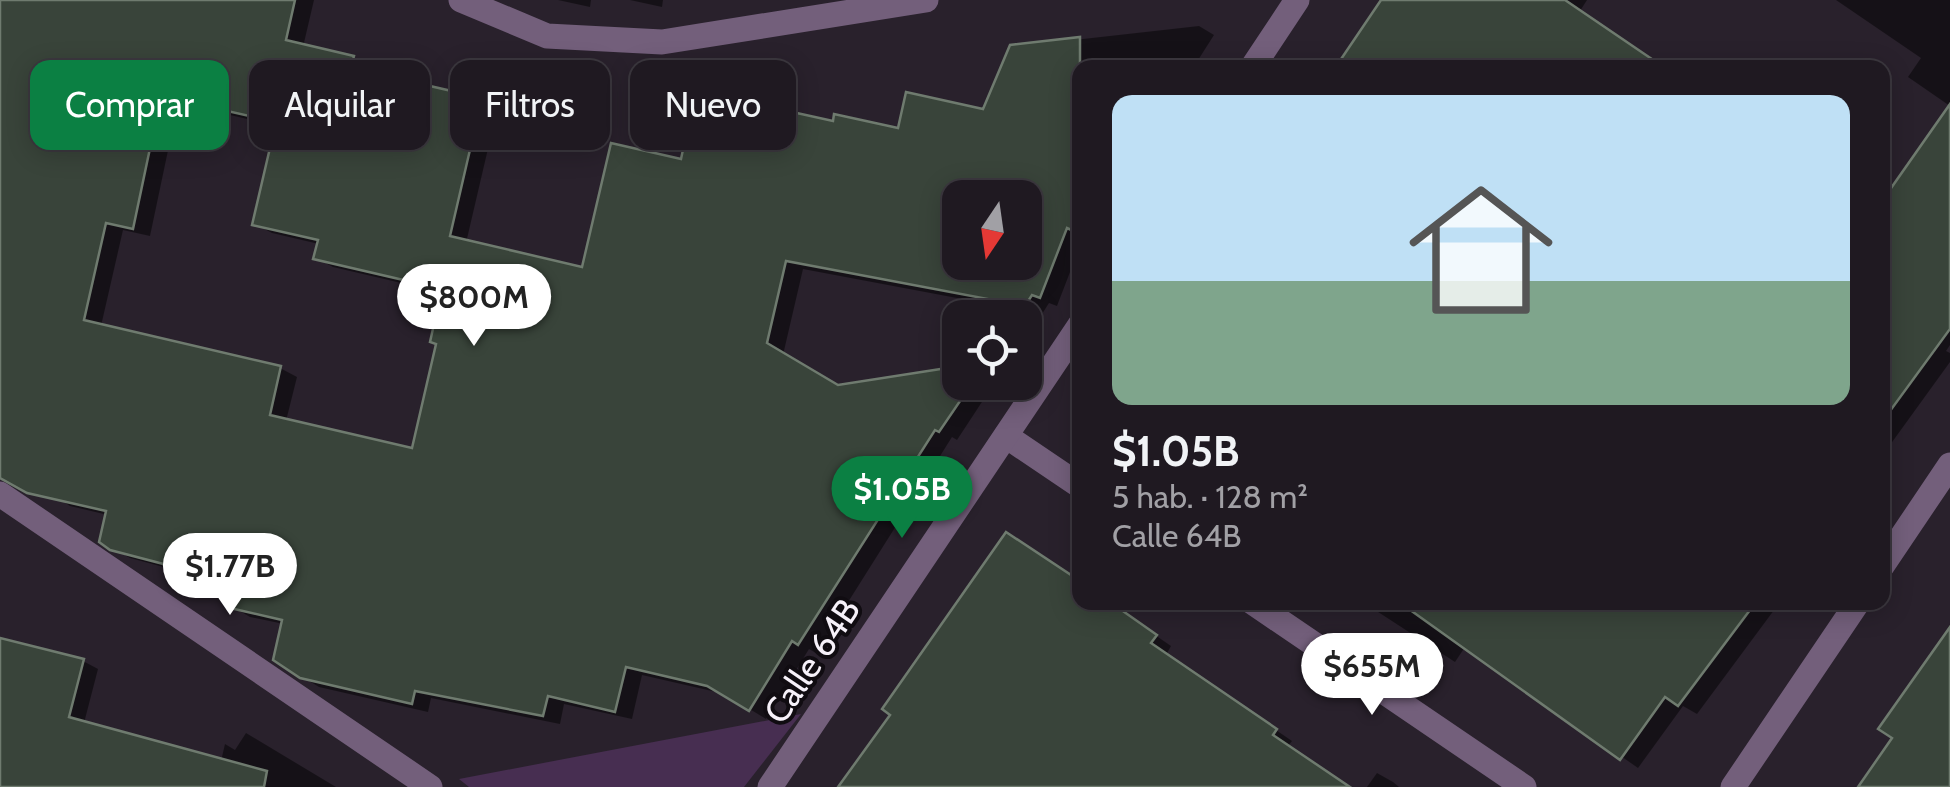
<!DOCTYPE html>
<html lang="es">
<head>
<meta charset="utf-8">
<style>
	:root { --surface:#1f1921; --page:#2c262e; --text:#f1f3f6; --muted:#a1a0a5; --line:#3c383f; --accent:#0b8043 }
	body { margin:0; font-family:Cabin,sans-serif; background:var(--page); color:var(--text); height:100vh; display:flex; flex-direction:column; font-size:38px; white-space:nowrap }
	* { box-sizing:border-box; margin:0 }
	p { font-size:32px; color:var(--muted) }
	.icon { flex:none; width:55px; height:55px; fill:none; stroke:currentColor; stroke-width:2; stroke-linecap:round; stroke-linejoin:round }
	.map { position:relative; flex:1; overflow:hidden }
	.sheet { position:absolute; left:1072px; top:60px; width:818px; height:550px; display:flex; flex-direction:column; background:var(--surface); border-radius:20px; box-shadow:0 5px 25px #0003,0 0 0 2px var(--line) }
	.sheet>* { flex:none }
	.hud { position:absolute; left:30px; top:60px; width:892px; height:90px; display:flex; gap:20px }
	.needle { width:65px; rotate:193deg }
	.buttons { position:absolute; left:942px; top:180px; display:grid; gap:20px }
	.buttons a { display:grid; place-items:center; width:100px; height:100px; border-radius:20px; background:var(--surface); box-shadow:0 5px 25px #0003,0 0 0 2px var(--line); font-size:50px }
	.price { position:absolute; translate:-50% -85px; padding:0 22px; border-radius:35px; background:#fff; color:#222; font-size:32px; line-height:65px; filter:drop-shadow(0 2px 5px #0008) }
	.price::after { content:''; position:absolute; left:50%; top:60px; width:30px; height:22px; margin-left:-15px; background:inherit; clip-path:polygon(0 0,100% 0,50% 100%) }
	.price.active { background:var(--accent); color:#fff }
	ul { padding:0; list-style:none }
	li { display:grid; align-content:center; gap:20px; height:530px; padding:0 40px }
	li span { display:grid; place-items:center; height:310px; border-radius:20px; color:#555 }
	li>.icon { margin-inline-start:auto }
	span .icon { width:180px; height:180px; fill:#fffc; stroke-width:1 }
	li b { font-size:42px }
	.pill { padding:0 35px; border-radius:20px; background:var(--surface); box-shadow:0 5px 25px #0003,0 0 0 2px var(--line); font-size:35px; line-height:90px }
	.pill.active { background:var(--accent); color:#fff }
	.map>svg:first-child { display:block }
	.green { fill:#472e51 }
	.shadow { fill:#0007; fill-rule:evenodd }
	.building { fill:#39443a; stroke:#6f7b6f; stroke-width:2.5; fill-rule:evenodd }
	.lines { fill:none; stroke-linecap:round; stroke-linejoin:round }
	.street { stroke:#735f7b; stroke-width:25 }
	.labels { text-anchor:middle; stroke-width:8; stroke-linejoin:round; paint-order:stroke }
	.street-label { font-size:35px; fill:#f6f1f9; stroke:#100c11 }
</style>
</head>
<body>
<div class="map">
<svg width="1950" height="787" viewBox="0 0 1950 787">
	<rect width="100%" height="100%" fill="#29212c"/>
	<polygon class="green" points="801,714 744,787 469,787 459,779"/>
	<g class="shadow">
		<path d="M0,0H314L303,47L418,78L435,87L481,100L497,110L466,243L584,270L682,162L762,132L834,124L899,131L984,112L1012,47L1199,26L1214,35L1193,68H1080V246L1057,306L1049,303L1042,314L803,269L783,355L838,388L960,368V382H995L957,440L952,437L816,653L809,649L766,719L725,694L642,675L632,719L564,704L560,724L431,698L428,712L319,687L301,676L284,624L250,617L233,607L238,587L130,558L112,548L108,515L70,506L0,460ZM178,103L278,126L255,224L272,233L319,244L316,258L333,267L444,293L438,344L414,451L286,421L297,377L280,368L101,326L123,230L150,236ZM960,198H1025V262H960Z"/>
		<polygon points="558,0 591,0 590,7"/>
		<polygon points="630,0 663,0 662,7"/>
		<polygon points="1421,0 1587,0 1580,11"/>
		<polygon points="1836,0 1950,0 1950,106 1908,77 1921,58"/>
		<polygon points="1950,109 1950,345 1946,351 1950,353 1950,362 1882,456 1882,195 1887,199"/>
		<polygon points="1080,584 1080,602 1107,602 1171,646 1166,655 1292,741 1288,746 1348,787 842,787"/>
		<polygon points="1376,602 1780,602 1697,714 1683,706 1638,768 1465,647 1455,662 1372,608"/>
		<polygon points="0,640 83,661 98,669 84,723 221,761 225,744 235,750 246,733 336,787 0,787"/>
		<polygon points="1377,773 1393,782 1399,787 1367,787"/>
	</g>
	<g class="building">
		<path d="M0,0H295L286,40L354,56L353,60L419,75L417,83L482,98L450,236L582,267L611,143L681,159L691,113L760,129L765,106L833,121L834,114L898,128L906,92L983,109L1010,45L1080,37V234L1067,228L1040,298L1032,295L1025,306L786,261L767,343L838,385L960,366V382H973L939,432L935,430L798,645L792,641L749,711L707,686L626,667L615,712L548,696L543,716L415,691L412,704L300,678L273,660L282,620L230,608L236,583L110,550L99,542L106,511L27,493L0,478ZM161,96L276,122L252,225L318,240L313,259L442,289L430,342L436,344L412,448L270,415L281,366L84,320L106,223L133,229ZM960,198H1025V262H960Z"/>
		<polygon points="1381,0 1565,0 1665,68 1335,68"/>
		<polygon points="1950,104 1950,329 1882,422 1882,201"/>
		<polygon points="1006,532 1080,581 1080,602 1110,602 1157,635 1151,643 1277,729 1273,735 1350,787 838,787 890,715 882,709"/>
		<polygon points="1399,602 1756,602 1678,706 1665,697 1620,760"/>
		<polygon points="1950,627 1950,787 1858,787 1892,738 1878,729"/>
		<polygon points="0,638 84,659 69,717 267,771 264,787 0,787"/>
	</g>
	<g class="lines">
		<g class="street">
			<polyline points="461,0 547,36 662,42 926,0"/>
			<polyline points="1252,68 1297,0"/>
			<polyline points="1006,436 1080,486"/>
			<polyline points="0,494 430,787"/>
			<polyline points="1882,566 1950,465"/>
			<polyline points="1252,602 1524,787"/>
			<polyline points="770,787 1080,325"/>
			<polyline points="1733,787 1858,602"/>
		</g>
	</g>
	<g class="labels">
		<g class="street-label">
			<text transform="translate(812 661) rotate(-56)" y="12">Calle 64B</text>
		</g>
	</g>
</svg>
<div class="buttons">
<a><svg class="needle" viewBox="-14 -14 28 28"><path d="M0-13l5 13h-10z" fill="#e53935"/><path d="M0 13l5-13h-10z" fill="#a1a0a5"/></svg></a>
<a><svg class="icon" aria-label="locate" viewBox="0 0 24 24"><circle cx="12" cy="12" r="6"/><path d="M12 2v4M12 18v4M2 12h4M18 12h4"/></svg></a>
</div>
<b class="price" style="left:474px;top:349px">$800M</b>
<b class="price active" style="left:902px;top:541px">$1.05B</b>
<b class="price" style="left:230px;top:618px">$1.77B</b>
<b class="price" style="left:1372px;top:718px">$655M</b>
<div class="hud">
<a class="pill active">Comprar</a>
<a class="pill">Alquilar</a>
<a class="pill">Filtros</a>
<a class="pill">Nuevo</a>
</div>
<section class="sheet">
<ul>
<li><span style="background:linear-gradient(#bfe0f5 60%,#7fa58c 0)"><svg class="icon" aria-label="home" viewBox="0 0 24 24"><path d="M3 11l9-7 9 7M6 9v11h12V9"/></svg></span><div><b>$1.05B</b><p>5 hab. · 128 m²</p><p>Calle 64B</p></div></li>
</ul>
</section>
</div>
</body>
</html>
